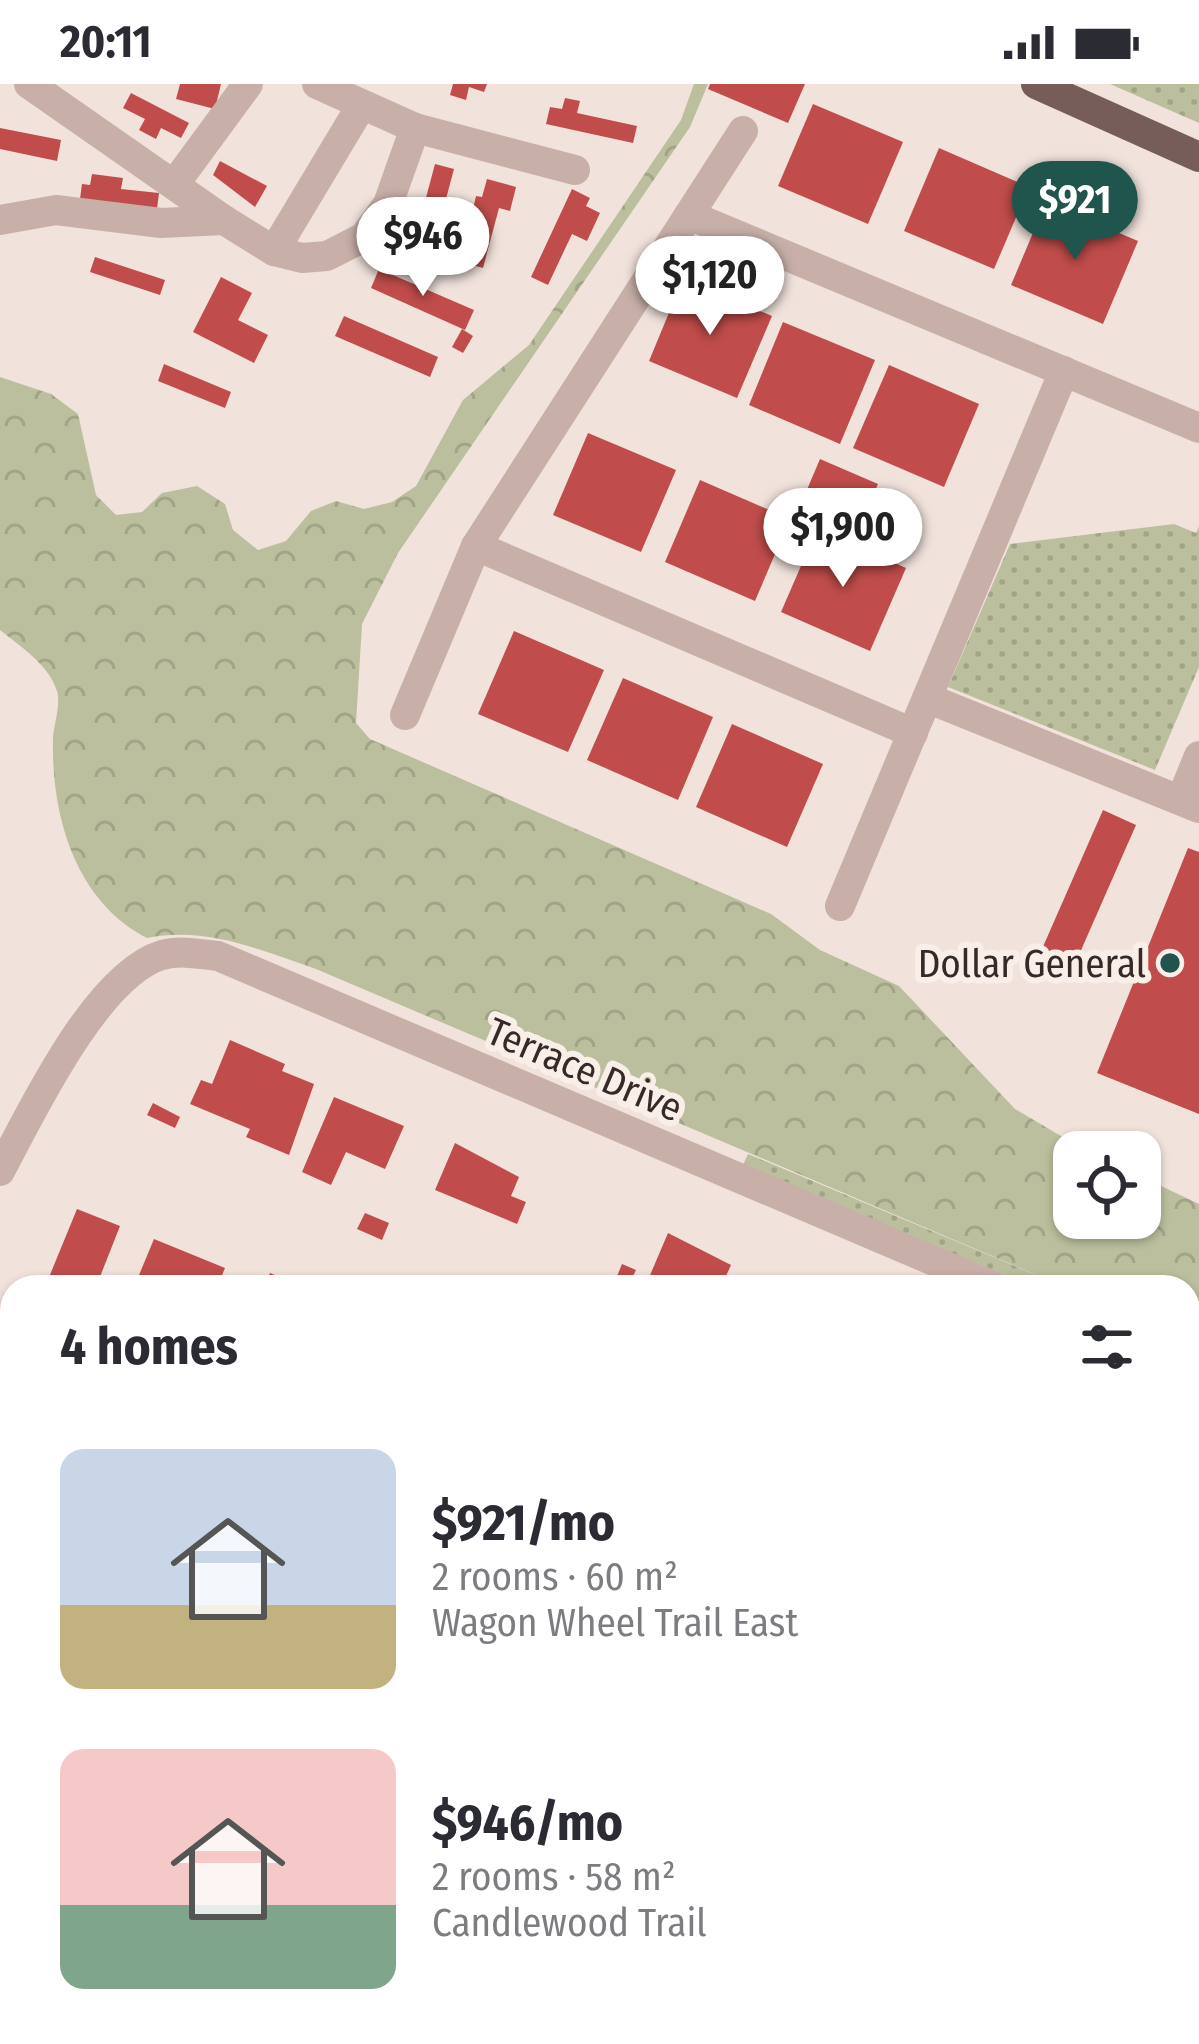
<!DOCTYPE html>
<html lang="en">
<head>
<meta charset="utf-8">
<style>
	:root { --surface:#fff; --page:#f7f7f7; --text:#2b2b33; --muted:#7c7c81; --accent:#20554d }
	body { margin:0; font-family:"Fira Sans Condensed",sans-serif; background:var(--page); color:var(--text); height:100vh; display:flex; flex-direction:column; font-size:45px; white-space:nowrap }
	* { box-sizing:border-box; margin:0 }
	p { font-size:39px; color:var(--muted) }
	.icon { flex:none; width:66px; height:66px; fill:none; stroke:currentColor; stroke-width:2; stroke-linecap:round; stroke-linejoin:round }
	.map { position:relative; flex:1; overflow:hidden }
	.side { position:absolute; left:0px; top:1191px; width:1200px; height:771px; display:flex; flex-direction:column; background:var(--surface); border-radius:36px 36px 0 0; box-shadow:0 3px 9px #0004 }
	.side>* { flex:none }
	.controls { position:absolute; left:1053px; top:1047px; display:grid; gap:24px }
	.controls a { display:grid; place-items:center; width:108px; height:108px; border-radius:24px; background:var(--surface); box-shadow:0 3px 9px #0004; font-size:60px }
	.price { position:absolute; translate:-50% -102px; padding:0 27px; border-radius:42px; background:#fff; color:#222; font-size:39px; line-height:78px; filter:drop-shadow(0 3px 6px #0008) }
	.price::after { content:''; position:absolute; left:50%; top:72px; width:36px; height:27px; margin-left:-18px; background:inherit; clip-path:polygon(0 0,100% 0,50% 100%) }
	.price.selected { background:var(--accent); color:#fff }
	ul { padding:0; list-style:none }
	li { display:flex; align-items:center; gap:36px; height:300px; padding:0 60px }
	li span { display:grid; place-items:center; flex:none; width:336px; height:240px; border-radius:24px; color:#555 }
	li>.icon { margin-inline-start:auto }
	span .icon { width:144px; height:144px; fill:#fffc; stroke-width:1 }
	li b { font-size:51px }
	h2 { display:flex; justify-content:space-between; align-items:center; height:144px; padding:0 60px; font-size:51px }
	.status { display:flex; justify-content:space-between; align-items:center; height:84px; padding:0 60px; background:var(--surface); direction:ltr }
	.status svg { height:33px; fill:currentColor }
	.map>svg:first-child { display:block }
	.grass { fill:url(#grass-dots) }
	.forest { fill:url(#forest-crowns) }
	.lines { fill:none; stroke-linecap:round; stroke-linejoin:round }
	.stream { stroke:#7cada4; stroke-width:10 }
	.building { fill:#c04d4b }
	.minor { stroke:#c8b0a9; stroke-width:30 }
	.major { stroke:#775d5a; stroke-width:30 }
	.poi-dot { fill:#20554d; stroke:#f9eee8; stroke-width:4.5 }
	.labels { text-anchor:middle; stroke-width:12; stroke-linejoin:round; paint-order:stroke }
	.poi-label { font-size:39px; fill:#362a28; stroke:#f9eee8; text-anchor:end }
	.street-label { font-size:39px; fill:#362a28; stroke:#f9eee8 }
</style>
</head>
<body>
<div class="status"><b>20:11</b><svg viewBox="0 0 49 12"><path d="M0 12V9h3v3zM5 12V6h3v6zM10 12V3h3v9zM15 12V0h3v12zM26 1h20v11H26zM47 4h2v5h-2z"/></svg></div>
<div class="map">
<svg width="1199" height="1960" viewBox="0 0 1199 1960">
	<defs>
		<pattern id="grass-dots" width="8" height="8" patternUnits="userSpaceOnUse" patternTransform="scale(3)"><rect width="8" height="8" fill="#bbbf9d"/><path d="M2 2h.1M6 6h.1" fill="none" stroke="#a1a487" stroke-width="1.8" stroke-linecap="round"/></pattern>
		<pattern id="forest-crowns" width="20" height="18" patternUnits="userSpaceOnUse" patternTransform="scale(3)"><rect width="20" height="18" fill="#bbbf9d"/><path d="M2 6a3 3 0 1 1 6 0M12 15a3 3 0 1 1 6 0" fill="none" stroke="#a1a487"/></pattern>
	</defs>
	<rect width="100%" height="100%" fill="#f1e2dc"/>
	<g class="grass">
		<polygon points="1110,0 1199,0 1199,39"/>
		<polygon points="1174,440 1196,449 1199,443 1199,583 1155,686 948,603 1010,460"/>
		<polygon points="748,1070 1065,1203 1034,1203 742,1083"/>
		<polygon points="183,1950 545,1950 539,1960 179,1960"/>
	</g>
	<g class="forest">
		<path d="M694,0H708L690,43L398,469L362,540L356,639L370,655L771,830L820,866L899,902L1015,1025L1088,1068H1074V1134H1140V1092L1199,1120V1259L1188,1254V1203H1065L316,885C260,866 207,842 147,854C75,817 51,731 53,654C54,640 61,620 57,607C49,581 20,562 0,546V293L51,310L78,330L96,411L116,431L142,428L162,409L197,402L225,420L233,446L258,466L286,457L311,427L336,417L364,425L392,418L416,402L463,316L529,261L681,36Z"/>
		<polygon points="0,1485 12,1489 12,1612 0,1607"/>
		<polygon points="66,1950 183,1950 179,1960 59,1960"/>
	</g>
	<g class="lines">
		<polyline class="stream" points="0,1261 12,1260"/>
	</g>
	<g class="building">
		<polygon points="180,0 221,0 215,25 176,15"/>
		<polygon points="453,0 487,0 484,8 469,3 466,16 450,11"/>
		<polygon points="710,0 805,0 788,39 708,5"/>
		<polygon points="131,9 189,39 181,54 161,44 156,55 139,46 145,35 123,24"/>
		<polygon points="565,14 580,17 577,29 637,42 633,59 546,40 550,23 562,25"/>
		<polygon points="813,20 903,58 868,140 778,102"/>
		<polygon points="0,44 61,56 57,77 0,65"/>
		<polygon points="939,64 1029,103 994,185 904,147"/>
		<polygon points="220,77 267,102 255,123 213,91"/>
		<polygon points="435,80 454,85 435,156 416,151"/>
		<polygon points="92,90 123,94 121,105 159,109 157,125 80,115 82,100 90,101"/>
		<polygon points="487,95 516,103 510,127 499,124 483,184 465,179 478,131 472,129 476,112 482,113"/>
		<polygon points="572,105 590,114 586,122 600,129 587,157 572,150 548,201 531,193"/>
		<polygon points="1046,118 1138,157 1103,240 1011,201"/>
		<polygon points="95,173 165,196 160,211 90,188"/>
		<polygon points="379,185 474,226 465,246 371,204"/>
		<polygon points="221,193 252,209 238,236 268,251 254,279 193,248"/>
		<polygon points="683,195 772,232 737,314 649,277"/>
		<polygon points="344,232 438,273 430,293 335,252"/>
		<polygon points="783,238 875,276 840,360 749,321"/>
		<polygon points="462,245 473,252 463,269 452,263"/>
		<polygon points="164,280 231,308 225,324 158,297"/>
		<polygon points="889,281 979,320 944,403 853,364"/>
		<polygon points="588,349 676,386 641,468 553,431"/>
		<polygon points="820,375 878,400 861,440 803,415"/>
		<polygon points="700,396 790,435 755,517 665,478"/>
		<polygon points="817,445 906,484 870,567 781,528"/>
		<polygon points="514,547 604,586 568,668 478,630"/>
		<polygon points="623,594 713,633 678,716 587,676"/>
		<polygon points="732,640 823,680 787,763 696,723"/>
		<polygon points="1103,726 1136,741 1071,889 1038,874"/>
		<polygon points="1188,764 1199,768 1199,1030 1097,989"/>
		<polygon points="230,956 285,980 282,987 314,1000 289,1071 246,1053 250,1045 190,1020 201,996 212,1000"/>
		<polygon points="334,1013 404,1042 385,1085 346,1068 331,1101 302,1088"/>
		<polygon points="153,1019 180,1033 175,1044 147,1031"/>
		<polygon points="455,1059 519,1093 511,1112 526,1118 517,1140 435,1106"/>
		<polygon points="77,1125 120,1142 96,1203 45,1203"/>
		<polygon points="365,1129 389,1139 382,1156 357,1145"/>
		<polygon points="668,1149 731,1181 721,1203 645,1203"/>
		<polygon points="154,1155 225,1184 217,1203 134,1203"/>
		<polygon points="622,1180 636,1186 628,1203 615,1197"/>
		<polygon points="270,1189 303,1203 265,1203"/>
		<polygon points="1188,1374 1199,1378 1199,1439 1188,1435"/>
		<polygon points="1188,1578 1199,1582 1199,1637 1188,1632"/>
		<polygon points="1188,1833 1199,1837 1188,1879"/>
		<polygon points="859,1950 911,1950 907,1960 883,1960"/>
		<polygon points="944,1950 1004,1950 999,1960 940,1960"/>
	</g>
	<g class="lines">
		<g class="minor">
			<polyline points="29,0 224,136"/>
			<polyline points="317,0 415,44 575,86"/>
			<polyline points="176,98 248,0"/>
			<polyline points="689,131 1199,344"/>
			<polyline points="0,136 56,126 161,139 224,136 274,167 302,174 327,172 364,153 388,120 415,44"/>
			<polyline points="274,167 361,22"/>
			<polyline points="476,462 913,649"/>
			<polyline points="927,614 1199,724"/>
			<polyline points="405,631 476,462 743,47"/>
			<polyline points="1181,716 1199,672"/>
			<polyline points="840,822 1064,287"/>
			<path d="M0,1087C31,1029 96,891 162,871C180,866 200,870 218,872L995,1203"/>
			<polyline points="1188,1282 1199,1286"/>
			<polyline points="0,1321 12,1323"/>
			<polyline points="0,1683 12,1688"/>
			<polyline points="1188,1720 1199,1725"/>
			<polyline points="636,1950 661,1960"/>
		</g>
		<polyline class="major" points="1036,0 1199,73"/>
	</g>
	<circle class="poi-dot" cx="1170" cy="879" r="12"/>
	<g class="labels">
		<g class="poi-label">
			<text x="1146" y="893">Dollar General</text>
		</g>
		<g class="street-label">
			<text transform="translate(585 985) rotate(23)" y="14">Terrace Drive</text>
		</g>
	</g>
</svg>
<div class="controls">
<a><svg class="icon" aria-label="locate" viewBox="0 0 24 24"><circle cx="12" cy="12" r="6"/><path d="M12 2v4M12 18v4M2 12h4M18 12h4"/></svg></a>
</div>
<b class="price selected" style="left:1075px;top:179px">$921</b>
<b class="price" style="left:423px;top:215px">$946</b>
<b class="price" style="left:710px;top:254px">$1,120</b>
<b class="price" style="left:843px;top:506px">$1,900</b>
<section class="side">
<h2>4 homes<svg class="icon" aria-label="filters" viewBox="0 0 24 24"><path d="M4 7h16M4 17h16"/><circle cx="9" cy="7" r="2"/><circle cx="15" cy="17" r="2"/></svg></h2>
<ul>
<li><span style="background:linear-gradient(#c9d6e8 65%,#c2b280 0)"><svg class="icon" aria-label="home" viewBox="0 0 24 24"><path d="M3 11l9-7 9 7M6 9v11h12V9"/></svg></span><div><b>$921/mo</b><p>2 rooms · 60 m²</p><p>Wagon Wheel Trail East</p></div></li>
<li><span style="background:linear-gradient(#f6c9c9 65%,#7fa58c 0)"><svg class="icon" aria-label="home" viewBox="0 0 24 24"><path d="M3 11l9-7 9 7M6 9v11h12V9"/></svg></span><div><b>$946/mo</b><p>2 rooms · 58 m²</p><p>Candlewood Trail</p></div></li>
</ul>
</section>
</div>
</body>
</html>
